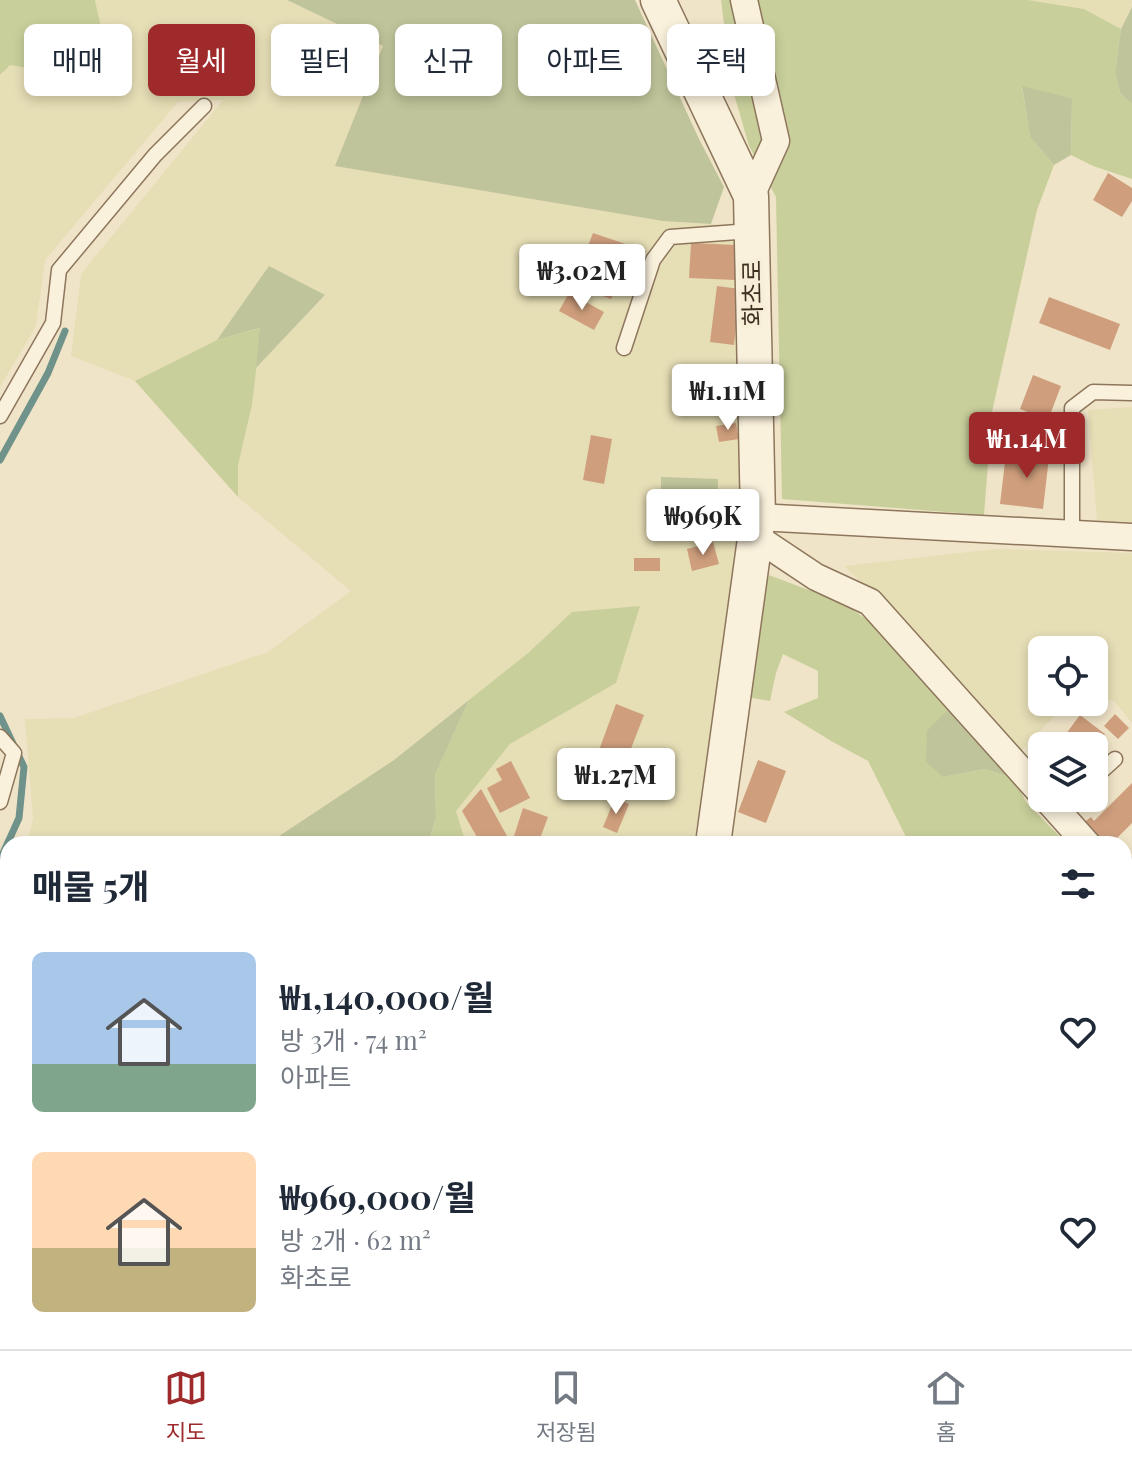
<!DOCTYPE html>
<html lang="ko">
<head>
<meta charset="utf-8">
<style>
	:root { --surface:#fff; --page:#f2f2f3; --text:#1f2937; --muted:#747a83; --line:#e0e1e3; --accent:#9e2a2b }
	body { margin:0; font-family:"Playfair Display","Noto Sans KR",serif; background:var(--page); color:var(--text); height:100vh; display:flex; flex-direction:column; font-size:30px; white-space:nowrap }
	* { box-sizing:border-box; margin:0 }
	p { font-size:26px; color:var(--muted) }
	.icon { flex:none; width:44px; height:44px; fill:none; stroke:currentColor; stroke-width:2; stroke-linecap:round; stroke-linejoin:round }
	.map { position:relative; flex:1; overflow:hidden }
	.drawer { position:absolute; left:0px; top:836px; width:1132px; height:514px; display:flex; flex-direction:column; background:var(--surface); border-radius:24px 24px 0 0; box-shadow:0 4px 12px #0003 }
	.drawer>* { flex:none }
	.banner { position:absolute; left:24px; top:24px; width:1084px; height:72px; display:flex; gap:16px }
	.fabs { position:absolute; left:1028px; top:636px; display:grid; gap:16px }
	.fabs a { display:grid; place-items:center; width:80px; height:80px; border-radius:12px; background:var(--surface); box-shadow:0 4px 12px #0003; font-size:40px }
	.price { position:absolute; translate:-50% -68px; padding:0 18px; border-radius:8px; background:#fff; color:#222; font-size:26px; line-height:52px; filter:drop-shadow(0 2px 4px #0008) }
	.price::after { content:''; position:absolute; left:50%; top:48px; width:24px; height:18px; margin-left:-12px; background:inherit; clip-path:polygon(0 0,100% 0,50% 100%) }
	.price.active { background:var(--accent); color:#fff }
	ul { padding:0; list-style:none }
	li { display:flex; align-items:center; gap:24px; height:200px; padding:0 32px }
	li span { display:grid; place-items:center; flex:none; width:224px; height:160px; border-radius:12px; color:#555 }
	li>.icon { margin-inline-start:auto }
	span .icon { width:96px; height:96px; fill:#fffc; stroke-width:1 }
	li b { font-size:34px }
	h2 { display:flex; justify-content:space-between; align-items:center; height:96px; padding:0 32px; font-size:34px }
	.pill { padding:0 28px; border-radius:12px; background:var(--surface); box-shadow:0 4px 12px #0003; font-size:28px; line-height:72px }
	.pill.active { background:var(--accent); color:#fff }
	.tab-bar { display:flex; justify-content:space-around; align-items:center; height:112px; border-top:2px solid var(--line); background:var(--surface); font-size:22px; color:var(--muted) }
	.tab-bar a { display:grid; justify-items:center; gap:4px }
	.tab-bar .active { color:var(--accent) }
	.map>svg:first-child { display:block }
	.farmland { fill:#e6deb5 }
	.green { fill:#c9cf9b }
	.cemetery { fill:#bfc49a }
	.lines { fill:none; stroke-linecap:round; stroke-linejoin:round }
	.stream { stroke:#6f938a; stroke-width:7 }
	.building { fill:#cf9f7d }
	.service-casing { stroke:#8d765c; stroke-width:17 }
	.minor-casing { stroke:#8d765c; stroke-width:29 }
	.tertiary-casing { stroke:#8d765c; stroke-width:37 }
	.service { stroke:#faf1dc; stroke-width:14 }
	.minor { stroke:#faf1dc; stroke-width:26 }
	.tertiary { stroke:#faf1dc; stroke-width:34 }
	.labels { text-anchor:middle; stroke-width:7; stroke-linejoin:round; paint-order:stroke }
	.street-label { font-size:24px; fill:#3d2e20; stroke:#f7eed8 }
</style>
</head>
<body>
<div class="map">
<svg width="1132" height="1349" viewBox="0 0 1132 1349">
	<rect width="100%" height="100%" fill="#f0e4c8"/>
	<g class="farmland">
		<polygon points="95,0 287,0 383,46 336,166 663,221 740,226 743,532 719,705 693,844 466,844 455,811 510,744 616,683 572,612 528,653 394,760 267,844 27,844 33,819 25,719 74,718 268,652 351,591 238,497 238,465 252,405 256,368 325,296 269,267 217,340 135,381 71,356 81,274 223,100 178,102 45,260 36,326 0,387 0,75 9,65 112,82"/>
		<polygon points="1028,0 1132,0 1132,7 1121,29 1084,9"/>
		<polygon points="1132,407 1132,524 1097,521 1088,410"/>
		<polygon points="995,549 1132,553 1132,723 1115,702 1094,695 1094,650 1042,650 1042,702 1068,702 1017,755 873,593 844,566"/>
		<polygon points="1124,1072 1132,1073 1132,1349 960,1349 939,1342 1124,1342"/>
		<polygon points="188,1342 492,1342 493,1349 183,1349"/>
		<polygon points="729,1342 810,1342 802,1349 735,1349 724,1346"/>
	</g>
	<g class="green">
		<polygon points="0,0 95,0 113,82 10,65 0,75"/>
		<polygon points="721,0 1028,0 1084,9 1121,29 1115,72 1120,93 1132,104 1132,179 1093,166 1071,155 1072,98 1022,87 1030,137 1054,165 1037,210 992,412 984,515 782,499 776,197 749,146 732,87"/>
		<polygon points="261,328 252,405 238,465 238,497 135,381 217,340"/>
		<polygon points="769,575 843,603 889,635 952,706 943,777 985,769 1015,779 1026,802 1067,844 914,844 907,839 868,761 831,741 784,712 818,698 818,671 783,654 776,673 770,701 747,697 753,633"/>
		<polygon points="640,606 616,683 510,744 456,811 466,844 428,844 436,818 435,775 469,700 528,653 572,612"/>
		<polygon points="1124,995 1132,995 1132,1073 1124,1072"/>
		<polygon points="492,1342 619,1342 618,1349 493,1349"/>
	</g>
	<g class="cemetery">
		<polygon points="287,0 635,0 699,139 724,187 711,224 663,221 335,166 383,46"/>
		<polygon points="1132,7 1132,104 1120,93 1115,72 1121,29"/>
		<polygon points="1022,86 1072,98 1071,155 1054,165 1030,137"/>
		<polygon points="269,266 325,295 256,368 260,328 217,340"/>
		<polygon points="661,477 718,479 717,531 661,532"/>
		<polygon points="469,700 435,775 436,818 428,844 267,844 394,760"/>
		<polygon points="952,706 1015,779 985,769 943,777 926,762 927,731"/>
		<polygon points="1124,892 1132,902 1132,995 1124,995"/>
		<polygon points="8,897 8,1342 188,1342 183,1349 0,1349 0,904"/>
	</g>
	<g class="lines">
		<g class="stream">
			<polyline points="0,460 48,373 65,331"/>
			<polyline points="0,716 24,767 19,818 0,860"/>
		</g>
	</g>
	<g class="building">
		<polygon points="1108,173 1132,188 1132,201 1122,217 1093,200"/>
		<polygon points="593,233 646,251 631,296 615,291 611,299 573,285"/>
		<polygon points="691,243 737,245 735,280 689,278"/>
		<polygon points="717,286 740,289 734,345 710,342"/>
		<polygon points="569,293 604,312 594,330 559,311"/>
		<polygon points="1049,297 1120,324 1110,350 1039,323"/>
		<polygon points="1033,375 1061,386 1048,420 1043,418 1042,438 1025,437 1027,416 1038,416 1020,409"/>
		<polygon points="736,423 739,439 719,442 716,426"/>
		<polygon points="591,435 612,439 604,484 583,480"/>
		<polygon points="1029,446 1050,449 1043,509 1000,504 1005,462 1026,465"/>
		<polygon points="713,542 719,564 692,571 687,549"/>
		<rect x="634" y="558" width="26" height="13"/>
		<polygon points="616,704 644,715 615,790 588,780"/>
		<polygon points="1115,714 1129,728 1118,739 1104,726"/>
		<polygon points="1080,715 1105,734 1094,749 1094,746 1057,746"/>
		<polygon points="758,760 786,771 766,823 738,812"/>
		<polygon points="511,761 530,798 500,813 487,788 502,780 496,769"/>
		<polygon points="1132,783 1132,823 1117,838 1122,844 1102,844 1083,823 1091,817 1094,821"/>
		<polygon points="481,789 507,836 494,844 481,844 462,811"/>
		<polygon points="615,798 629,804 617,833 603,827"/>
		<polygon points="523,808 548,817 538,844 514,836"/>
		<polygon points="1124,847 1132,857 1132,862 1124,870"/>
	</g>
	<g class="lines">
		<g class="service-casing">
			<g id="service">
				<polyline points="624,348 653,260 670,237 751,231"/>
				<polyline points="0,416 53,323 59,270 155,155 204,106"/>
				<polyline points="1072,533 1072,408 1093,392 1132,393"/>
				<polyline points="0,737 14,753 0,802"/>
				<polyline points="1094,778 1115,759"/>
				<polyline points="903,1342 927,1349"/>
				<polyline points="823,1349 828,1342"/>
			</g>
		</g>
		<g class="minor-casing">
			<g id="minor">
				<polyline points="744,0 776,141 751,196"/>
				<polyline points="758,517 1132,537"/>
				<polyline points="756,537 816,577 870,602 1042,794"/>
				<polyline points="1046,798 1087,844"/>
				<polyline points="1124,877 1132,883"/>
			</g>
		</g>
		<g class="tertiary-casing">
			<g id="tertiary">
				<polyline points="658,0 751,196 758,517 713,844"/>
				<polyline points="651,1349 651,1342"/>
			</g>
		</g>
		<use href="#service" class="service"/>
		<use href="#minor" class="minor"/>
		<use href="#tertiary" class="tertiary"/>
	</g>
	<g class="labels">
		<g class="street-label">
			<text transform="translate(753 293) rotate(-91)" y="8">화초로</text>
		</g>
	</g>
</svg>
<div class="fabs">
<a><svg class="icon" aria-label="locate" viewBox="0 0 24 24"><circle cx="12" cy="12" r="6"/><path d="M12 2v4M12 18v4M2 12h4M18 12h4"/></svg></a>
<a><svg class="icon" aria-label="layers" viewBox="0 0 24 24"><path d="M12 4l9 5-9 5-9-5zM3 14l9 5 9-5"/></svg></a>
</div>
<b class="price" style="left:582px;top:312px">₩3.02M</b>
<b class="price" style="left:728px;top:432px">₩1.11M</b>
<b class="price active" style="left:1027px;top:480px">₩1.14M</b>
<b class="price" style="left:703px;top:557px">₩969K</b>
<b class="price" style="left:616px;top:816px">₩1.27M</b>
<div class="banner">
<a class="pill">매매</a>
<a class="pill active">월세</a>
<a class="pill">필터</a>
<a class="pill">신규</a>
<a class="pill">아파트</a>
<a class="pill">주택</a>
</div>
<section class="drawer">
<h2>매물 5개<svg class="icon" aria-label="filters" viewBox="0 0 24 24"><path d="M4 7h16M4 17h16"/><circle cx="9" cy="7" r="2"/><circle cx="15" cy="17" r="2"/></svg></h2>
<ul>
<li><span style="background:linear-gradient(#a9c7e8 70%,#7fa58c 0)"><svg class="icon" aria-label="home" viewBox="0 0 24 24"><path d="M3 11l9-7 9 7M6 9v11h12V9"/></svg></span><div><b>₩1,140,000/월</b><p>방 3개 · 74 m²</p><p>아파트</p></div><svg class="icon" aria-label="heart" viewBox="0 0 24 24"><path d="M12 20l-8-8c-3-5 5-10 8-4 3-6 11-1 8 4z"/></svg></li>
<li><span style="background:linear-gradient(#ffd9b3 60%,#c2b280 0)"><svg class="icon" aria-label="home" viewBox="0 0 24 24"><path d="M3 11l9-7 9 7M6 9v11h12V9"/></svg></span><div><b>₩969,000/월</b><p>방 2개 · 62 m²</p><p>화초로</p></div><svg class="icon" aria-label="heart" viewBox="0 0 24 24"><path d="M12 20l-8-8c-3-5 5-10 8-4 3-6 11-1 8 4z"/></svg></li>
</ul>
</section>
</div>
<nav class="tab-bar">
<a class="active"><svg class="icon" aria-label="map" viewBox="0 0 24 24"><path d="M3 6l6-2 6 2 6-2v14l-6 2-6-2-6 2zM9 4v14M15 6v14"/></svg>지도</a>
<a><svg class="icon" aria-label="saved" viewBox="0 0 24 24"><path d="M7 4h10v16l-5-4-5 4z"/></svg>저장됨</a>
<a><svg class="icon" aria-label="home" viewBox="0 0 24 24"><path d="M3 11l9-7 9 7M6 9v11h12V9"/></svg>홈</a>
</nav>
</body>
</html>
